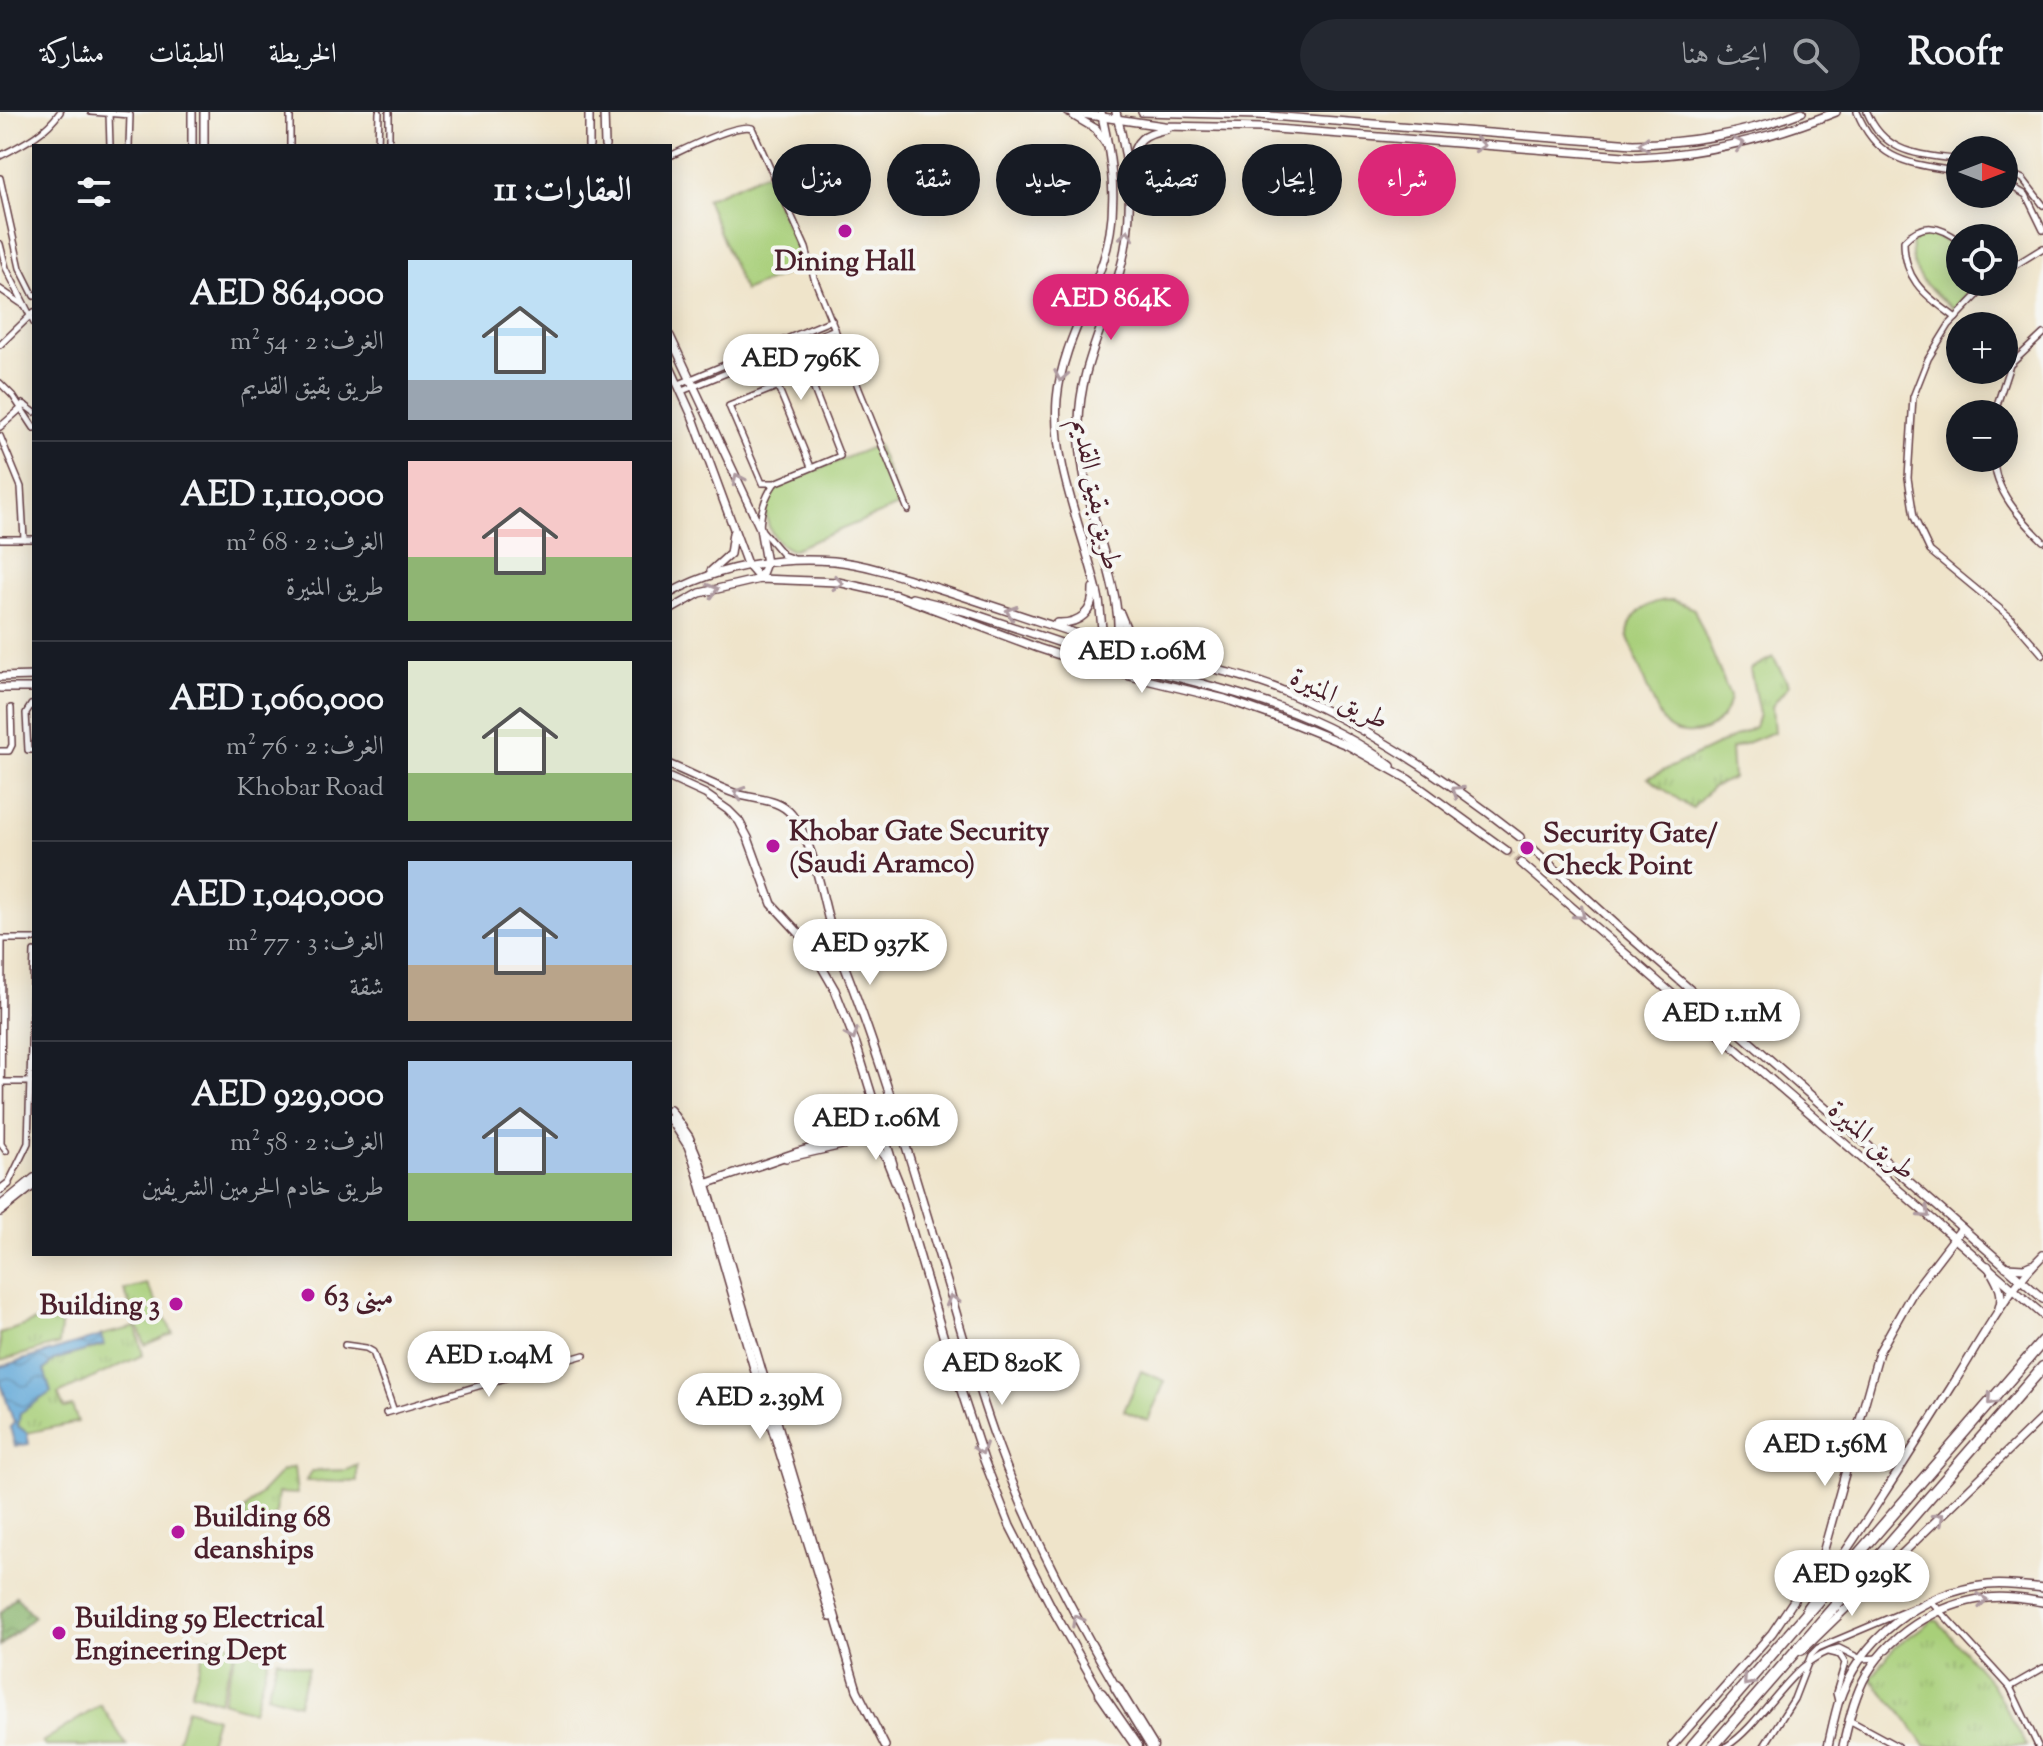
<!DOCTYPE html>
<html lang="ar">
<head>
<meta charset="utf-8">
<style>
	:root { --surface:#171b24; --page:#242831; --text:#f1f3f6; --muted:#9ea1a6; --line:#363941; --accent:#db2777 }
	body { margin:0; font-family:"Sorts Mill Goudy",Amiri,serif; background:var(--page); color:var(--text); direction:rtl; height:100vh; display:flex; flex-direction:column; font-size:30px; white-space:nowrap }
	* { box-sizing:border-box; margin:0 }
	p { font-size:26px; color:var(--muted) }
	.icon { flex:none; width:44px; height:44px; fill:none; stroke:currentColor; stroke-width:2; stroke-linecap:round; stroke-linejoin:round }
	.map { position:relative; flex:1; overflow:hidden; direction:ltr }
	.side { position:absolute; left:32px; top:32px; width:640px; height:1112px; display:flex; flex-direction:column; background:var(--surface); border-radius:0px; box-shadow:0 4px 20px #0003; direction:rtl }
	.side>* { flex:none }
	.guide { position:absolute; left:696px; top:32px; width:760px; height:72px; direction:rtl; display:flex; gap:16px }
	.needle { width:52px; rotate:90deg }
	.tools { position:absolute; left:1946px; top:24px; display:grid; gap:16px }
	.tools a { display:grid; place-items:center; width:72px; height:72px; border-radius:50%; background:var(--surface); box-shadow:0 4px 20px #0003; font-size:40px }
	.price { position:absolute; translate:-50% -68px; padding:0 18px; border-radius:28px; background:#fff; color:#222; font-size:26px; line-height:52px; filter:drop-shadow(0 2px 4px #0008) }
	.price::after { content:''; position:absolute; left:50%; top:48px; width:24px; height:18px; margin-left:-12px; background:inherit; clip-path:polygon(0 0,100% 0,50% 100%) }
	.price.on { background:var(--accent); color:#fff }
	ul { padding:0; list-style:none }
	li { display:flex; align-items:center; gap:24px; height:200px; padding:0 40px }
	li+li { border-top:2px solid var(--line) }
	li span { display:grid; place-items:center; flex:none; width:224px; height:160px; border-radius:0px; color:#555 }
	li>.icon { margin-inline-start:auto }
	span .icon { width:96px; height:96px; fill:#fffc; stroke-width:1 }
	li b { font-size:34px }
	h2 { display:flex; justify-content:space-between; align-items:center; height:96px; padding:0 40px; font-size:34px }
	.chip { padding:0 28px; border-radius:36px; background:var(--surface); box-shadow:0 4px 20px #0003; font-size:28px; line-height:72px }
	.chip.on { background:var(--accent); color:#fff }
	header { display:flex; align-items:center; gap:48px; box-sizing:border-box; height:112px; padding:0 40px; background:var(--surface); border-bottom:2px solid var(--line) }
	header strong { font-size:38px }
	nav { display:flex; gap:44px; margin-inline-start:auto; font-size:28px }
	.search { width:560px; height:72px; background:var(--page); display:flex; align-items:center; gap:20px; box-sizing:border-box; padding:0 28px; border-radius:44px; color:var(--muted); font-size:30px }
	.map>svg:first-child { display:block }
	.grass { fill:url(#grass-tufts); stroke:#797752; stroke-width:2 }
	.forest { fill:url(#forest-crowns); stroke:#68684a; stroke-width:2 }
	.park { fill:#a8cf79; stroke:#797752; stroke-width:2 }
	.water { fill:url(#water-waves); stroke:#566482; stroke-width:2 }
	.lines { fill:none; stroke-linecap:round; stroke-linejoin:round }
	.secondary-tunnel { stroke:#cebdaa; stroke-width:7; stroke-dasharray:7 3.5; stroke-linecap:butt }
	.minor-casing { stroke:#633d43; stroke-width:8 }
	.tertiary-casing { stroke:#633d43; stroke-width:10 }
	.secondary-casing { stroke:#633d43; stroke-width:10 }
	.motorway-casing { stroke:#633d43; stroke-width:13 }
	.minor { stroke:#fff; stroke-width:5 }
	.tertiary { stroke:#fff; stroke-width:7 }
	.secondary { stroke:#fff; stroke-width:7 }
	.motorway { stroke:#fff; stroke-width:10 }
	.oneway { stroke:#ae9aa0 }
	.poi-dot { fill:#b5179e; stroke:#f6f6f2; stroke-width:3 }
	.labels { text-anchor:middle; stroke-width:8; stroke-linejoin:round; paint-order:stroke }
	.poi-label { font-size:28px; font-weight:bold; fill:#4a1f2b; stroke:#f6f6f2; text-anchor:start }
	.street-label { font-size:28px; fill:#4a1f2b; stroke:#f6f6f2 }
</style>
</head>
<body>
<header>
<strong>Roofr</strong>
<div class="search"><svg class="icon" aria-label="search" viewBox="0 0 24 24"><circle cx="10" cy="10" r="6"/><path d="M15 15l6 6"/></svg>ابحث هنا</div>
<nav><a>الخريطة</a><a>الطبقات</a><a>مشاركة</a></nav>
</header>
<div class="map">
<svg width="2043" height="1634" viewBox="0 0 2043 1634">
	<defs>
		<pattern id="grass-tufts" width="24" height="20" patternUnits="userSpaceOnUse" patternTransform="scale(2)"><rect width="24" height="20" fill="#a8cf79"/><path d="M3 7l-1-3M5 7V3M7 7l1-3M15 17l-1-3M17 17v-4M19 17l1-3" fill="none" stroke="#92b169"/></pattern>
		<pattern id="forest-crowns" width="20" height="18" patternUnits="userSpaceOnUse" patternTransform="scale(2)"><rect width="20" height="18" fill="#86b269"/><path d="M2 6a3 3 0 1 1 6 0M12 15a3 3 0 1 1 6 0" fill="none" stroke="#709057"/></pattern>
		<pattern id="water-waves" width="16" height="10" patternUnits="userSpaceOnUse" patternTransform="scale(2)"><rect width="16" height="10" fill="#62a8d8"/><path d="M0 5q4-4 8 0t8 0" fill="none" stroke="#5388af"/></pattern>
	</defs>
	<rect width="100%" height="100%" fill="#f6f6f2"/>
	<filter id="ink" filterUnits="userSpaceOnUse"><feTurbulence type="fractalNoise" baseFrequency=".0125" numOctaves="2"/><feDisplacementMap in="SourceGraphic" scale="16" xChannelSelector="R" yChannelSelector="G"/><feConvolveMatrix kernelMatrix="1 2 1 2 8 2 1 2 1" color-interpolation-filters="sRGB"/></filter>
	<filter id="wash" filterUnits="userSpaceOnUse"><feTurbulence type="fractalNoise" baseFrequency=".006" numOctaves="4" result="noise"/><feDisplacementMap in="SourceGraphic" scale="32" xChannelSelector="R" yChannelSelector="G"/><feGaussianBlur stdDeviation="1.8" result="paint"/><feColorMatrix in="noise" values="0 0 0 0 0 0 0 0 0 0 0 0 0 0 0 0 0 1.4 0 .05"/><feComposite in="paint" operator="in"/></filter>
	<g filter="url(#wash)">
		<rect width="100%" height="100%" fill="#efe4ca"/>
		<g class="grass">
			<polygon points="1773,545 1789,573 1772,594 1774,620 1731,637 1733,666 1711,676 1692,697 1648,666 1755,615 1759,602 1750,557"/>
			<polygon points="147,1172 173,1221 145,1233 124,1178"/>
			<polygon points="63,1199 59,1232 0,1249 0,1222"/>
			<polygon points="136,1215 143,1243 58,1282 64,1296 72,1294 78,1310 27,1321 18,1314 20,1301 50,1280 44,1258 54,1248 103,1234 101,1223"/>
			<polygon points="357,1353 357,1370 306,1369 312,1359 347,1358"/>
			<polygon points="294,1355 297,1382 278,1381 276,1402 271,1410 244,1407 245,1398 282,1359"/>
			<polygon points="1932,1508 1938,1509 1992,1572 2027,1634 1925,1634 1904,1604 1871,1567 1894,1536"/>
		</g>
		<polygon class="forest" points="16,1484 34,1505 0,1534 0,1502"/>
		<g class="park">
			<polygon points="765,61 804,154 744,179 706,87"/>
			<path d="M1922,122C1937,125 1950,129 1960,140V170H1979L1954,197C1930,177 1908,164 1912,129Z"/>
			<path d="M877,333L901,393L791,438C768,429 757,395 775,375Z"/>
			<path d="M1673,488L1694,497L1730,584C1728,599 1721,611 1706,618C1694,623 1674,623 1665,612C1655,601 1635,543 1628,526C1628,501 1651,487 1673,488Z"/>
			<polygon points="1141,1259 1165,1269 1148,1309 1124,1299"/>
			<polygon points="208,1525 236,1534 219,1589 191,1581"/>
			<polygon points="237,1536 269,1545 253,1599 222,1590"/>
			<polygon points="277,1547 308,1556 298,1592 267,1583"/>
			<polygon points="101,1593 127,1634 45,1634 42,1630"/>
			<polygon points="187,1597 216,1606 208,1634 176,1634"/>
		</g>
		<polygon class="water" points="101,1224 104,1233 54,1248 44,1258 51,1280 20,1301 18,1314 27,1321 29,1332 15,1334 10,1315 14,1311 0,1269 0,1255"/>
	</g>
	<g filter="url(#ink)">
		<g class="lines">
			<g class="secondary-tunnel">
				<polyline points="1520,725 1533,737"/>
				<polyline points="1507,739 1521,751"/>
			</g>
			<g class="minor-casing">
				<g id="minor">
					<polyline points="91,0 130,3 129,34"/>
					<polyline points="290,0 290,34"/>
					<polyline points="389,0 389,34"/>
					<path d="M1857,0C1878,52 1911,51 1960,60"/>
					<path d="M1867,0C1885,43 1919,42 1960,48"/>
					<polyline points="109,1 110,34"/>
					<polyline points="378,34 379,0"/>
					<path d="M0,44C23,32 45,22 60,0"/>
					<path d="M670,44C687,36 736,11 752,16L806,136L814,166L908,398"/>
					<polyline points="2004,58 2023,67 2043,93"/>
					<polyline points="0,66 20,156 34,184"/>
					<polyline points="2004,70 2026,83 2043,118"/>
					<polyline points="0,132 6,156 34,211"/>
					<polyline points="2004,160 2043,136"/>
					<polyline points="1990,170 1949,213 1928,247 1913,285 1908,366 1914,405 1930,439 2010,505 2043,543"/>
					<polyline points="0,177 22,192"/>
					<path d="M1956,206C1926,183 1904,170 1904,129C1922,110 1939,113 1960,129"/>
					<polyline points="0,233 34,200"/>
					<polyline points="762,236 811,355"/>
					<polyline points="772,258 803,249 840,344 775,371 762,371 729,294 779,274"/>
					<polyline points="0,271 13,284 34,316"/>
					<polyline points="679,272 832,208"/>
					<polyline points="682,279 835,217"/>
					<polyline points="23,292 34,300"/>
					<polyline points="1994,302 2010,253 2043,222"/>
					<polyline points="0,315 25,293"/>
					<polyline points="0,324 21,375 24,427"/>
					<path d="M1994,346C1994,379 2021,407 2043,429"/>
					<path d="M774,372C764,387 761,399 760,416L783,443L794,447"/>
					<polyline points="0,427 34,427"/>
					<polyline points="34,595 31,593 26,601 28,638 34,638"/>
					<polyline points="0,639 9,639 12,633 11,596"/>
					<polyline points="1,827 34,827"/>
					<polyline points="2,827 1,1032 6,1039"/>
					<polyline points="0,970 30,970"/>
					<polyline points="8,1072 28,1031 34,840"/>
					<polyline points="345,1233 366,1236 373,1240 394,1299"/>
					<polyline points="386,1301 584,1243"/>
					<polyline points="1931,1489 2010,1575 2038,1634"/>
					<polyline points="1828,1540 1840,1543 1845,1551 1836,1581 1838,1589"/>
					<polyline points="2010,1575 2043,1556"/>
					<polyline points="1849,1608 1897,1634"/>
					<path d="M1727,1634C1765,1610 1793,1544 1839,1536L1861,1547L1878,1546"/>
					<polyline points="1764,1634 1794,1587 1811,1543 1818,1536 1915,1495"/>
				</g>
			</g>
			<g class="tertiary-casing">
				<g id="tertiary">
					<polyline points="1533,737 1621,817 2043,1187"/>
					<polyline points="1521,751 2043,1203"/>
					<polyline points="670,998 689,1025 700,1051 857,1578 885,1634"/>
					<polyline points="670,1006 688,1034 694,1050 760,1277 831,1505"/>
					<polyline points="703,1073 798,1040 899,1010"/>
					<polyline points="0,1094 34,1066"/>
					<polyline points="0,1100 34,1073"/>
					<polyline points="1672,1634 1772,1521 1821,1448 1879,1240 1913,1180 1962,1116"/>
					<path d="M1828,1634C1831,1620 1834,1606 1838,1592C1859,1527 1920,1480 1988,1473C2006,1471 2025,1474 2043,1476"/>
					<path d="M1843,1634C1848,1612 1853,1590 1863,1569C1886,1524 1938,1491 1987,1486C2006,1484 2024,1487 2043,1490"/>
				</g>
			</g>
			<g class="secondary-casing">
				<g id="secondary">
					<polyline points="192,0 192,34"/>
					<polyline points="589,0 589,34"/>
					<polyline points="604,0 605,34"/>
					<path d="M1068,0L1164,14L1263,16L1637,45C1707,42 1771,26 1836,0"/>
					<path d="M1101,0C1114,55 1120,107 1099,161C1083,203 1061,242 1057,287C1052,354 1084,420 1098,483C1104,509 1096,540 1125,552C1217,576 1314,595 1391,654"/>
					<path d="M1142,0L1258,3L1633,32C1691,31 1748,21 1802,0"/>
					<polyline points="1074,4 1096,17 1106,32"/>
					<polyline points="204,34 204,0"/>
					<path d="M1132,51C1133,28 1145,21 1167,17"/>
					<polyline points="670,224 760,416 766,451 760,467"/>
					<polyline points="670,255 693,306 747,452 760,467"/>
					<polyline points="711,459 730,442 733,421"/>
					<path d="M670,481C720,454 777,445 834,449C867,452 903,465 934,475C992,493 1049,514 1107,531C1164,547 1236,558 1288,581C1371,617 1449,669 1520,725"/>
					<path d="M912,486L968,500L1091,541L1108,543L1117,537C1122,505 1112,471 1104,441C1092,399 1080,358 1079,315C1078,260 1104,214 1119,162C1135,107 1131,55 1116,0"/>
					<polyline points="670,498 700,481 760,467 838,470 896,483 1038,536 1105,558 1225,587 1285,608 1347,633 1408,667 1507,739"/>
					<polyline points="1120,501 1130,525 1154,541"/>
					<path d="M1057,511C1080,512 1094,500 1093,476"/>
					<polyline points="0,565 34,564"/>
					<polyline points="0,576 34,576"/>
					<path d="M670,653C692,662 714,674 737,682C755,688 779,686 792,703C818,736 822,796 837,835C882,947 915,1064 950,1180C965,1232 980,1285 999,1336C1030,1420 1071,1498 1116,1575"/>
					<polyline points="670,666 705,682 728,698 739,709 748,726 772,792 808,831 835,878 856,932 893,1052"/>
					<polyline points="786,1046 864,1028 875,1032 889,1049"/>
					<polyline points="898,1071 945,1230 984,1348 1010,1414 1052,1496 1101,1582"/>
					<polyline points="0,1078 8,1072"/>
					<path d="M1988,1154C1996,1169 2005,1180 1999,1196"/>
					<polyline points="2006,1155 2024,1156 2031,1153"/>
					<path d="M1806,1496C1858,1424 1905,1349 1952,1274C1980,1230 2006,1179 2043,1143"/>
					<polyline points="1802,1539 2043,1305"/>
				</g>
			</g>
			<g class="motorway-casing">
				<g id="motorway">
					<polyline points="889,1050 899,1075"/>
					<polyline points="1116,1575 1152,1634"/>
					<polyline points="1101,1582 1137,1634"/>
					<polyline points="1692,1634 2043,1229"/>
					<polyline points="1713,1634 2043,1255"/>
				</g>
			</g>
			<use href="#minor" class="minor"/>
			<use href="#tertiary" class="tertiary"/>
			<use href="#secondary" class="secondary"/>
			<use href="#motorway" class="motorway"/>
		</g>
		<defs><path id="oneway-chevron" d="M-2-3.5L2.5 0L-2 3.5" fill="none" stroke-width="1.6" stroke-linecap="round" stroke-linejoin="round" transform="scale(2)"/></defs>
		<g class="oneway">
			<use href="#oneway-chevron" transform="translate(1644 32) rotate(178)"/>
			<use href="#oneway-chevron" transform="translate(1739 32) rotate(-13)"/>
			<use href="#oneway-chevron" transform="translate(1480 33) rotate(5)"/>
			<use href="#oneway-chevron" transform="translate(1127 123) rotate(-83)"/>
			<use href="#oneway-chevron" transform="translate(1061 264) rotate(101)"/>
			<use href="#oneway-chevron" transform="translate(738 367) rotate(-115)"/>
			<use href="#oneway-chevron" transform="translate(838 471) rotate(7)"/>
			<use href="#oneway-chevron" transform="translate(713 478) rotate(-17)"/>
			<use href="#oneway-chevron" transform="translate(1011 500) rotate(-162)"/>
			<use href="#oneway-chevron" transform="translate(1457 679) rotate(-147)"/>
			<use href="#oneway-chevron" transform="translate(739 681) rotate(-162)"/>
			<use href="#oneway-chevron" transform="translate(1580 802) rotate(41)"/>
			<use href="#oneway-chevron" transform="translate(852 923) rotate(69)"/>
			<use href="#oneway-chevron" transform="translate(1925 1101) rotate(41)"/>
			<use href="#oneway-chevron" transform="translate(952 1188) rotate(-107)"/>
			<use href="#oneway-chevron" transform="translate(1992 1288) rotate(132)"/>
			<use href="#oneway-chevron" transform="translate(981 1337) rotate(71)"/>
			<use href="#oneway-chevron" transform="translate(1939 1406) rotate(-43)"/>
			<use href="#oneway-chevron" transform="translate(1982 1488) rotate(-8)"/>
			<use href="#oneway-chevron" transform="translate(1077 1508) rotate(-119)"/>
			<use href="#oneway-chevron" transform="translate(1748 1569) rotate(131)"/>
		</g>
	</g>
	<g class="poi-dot">
		<circle cx="845" cy="119" r="8"/>
		<circle cx="773" cy="734" r="8"/>
		<circle cx="1527" cy="736" r="8"/>
		<circle cx="308" cy="1183" r="8"/>
		<circle cx="176" cy="1192" r="8"/>
		<circle cx="178" cy="1420" r="8"/>
		<circle cx="59" cy="1521" r="8"/>
	</g>
	<g class="labels">
		<g class="poi-label">
			<text x="845" y="158" text-anchor="middle">Dining Hall</text>
			<text x="789" y="728">Khobar Gate Security<tspan x="789" dy="32">(Saudi Aramco)</tspan></text>
			<text x="1543" y="730">Security Gate/<tspan x="1543" dy="32">Check Point</tspan></text>
			<text x="324" y="1193">مبنى 63</text>
			<text x="160" y="1202" text-anchor="end">Building 3</text>
			<text x="194" y="1414">Building 68<tspan x="194" dy="32">deanships</tspan></text>
			<text x="75" y="1515">Building 59 Electrical<tspan x="75" dy="32">Engineering Dept</tspan></text>
		</g>
		<g class="street-label">
			<text transform="translate(1098 382) rotate(78)" y="10">طريق بقيق القديم</text>
			<text transform="translate(1340 585) rotate(27)" y="10">طريق المنيرة</text>
			<text transform="translate(1873 1027) rotate(41)" y="10">طريق المنيرة</text>
		</g>
	</g>
</svg>
<div class="tools">
<a><svg class="needle" viewBox="-14 -14 28 28"><path d="M0-13l5 13h-10z" fill="#e53935"/><path d="M0 13l5-13h-10z" fill="#9ea1a6"/></svg></a>
<a><svg class="icon" aria-label="locate" viewBox="0 0 24 24"><circle cx="12" cy="12" r="6"/><path d="M12 2v4M12 18v4M2 12h4M18 12h4"/></svg></a>
<a>+</a>
<a>−</a>
</div>
<b class="price on" style="left:1111px;top:230px">AED 864K</b>
<b class="price" style="left:801px;top:290px">AED 796K</b>
<b class="price" style="left:1142px;top:583px">AED 1.06M</b>
<b class="price" style="left:870px;top:875px">AED 937K</b>
<b class="price" style="left:1722px;top:945px">AED 1.11M</b>
<b class="price" style="left:876px;top:1050px">AED 1.06M</b>
<b class="price" style="left:489px;top:1287px">AED 1.04M</b>
<b class="price" style="left:1002px;top:1295px">AED 820K</b>
<b class="price" style="left:760px;top:1329px">AED 2.39M</b>
<b class="price" style="left:1825px;top:1376px">AED 1.56M</b>
<b class="price" style="left:1852px;top:1506px">AED 929K</b>
<div class="guide">
<a class="chip on">شراء</a>
<a class="chip">إيجار</a>
<a class="chip">تصفية</a>
<a class="chip">جديد</a>
<a class="chip">شقة</a>
<a class="chip">منزل</a>
</div>
<section class="side">
<h2>العقارات: 11<svg class="icon" aria-label="filters" viewBox="0 0 24 24"><path d="M4 7h16M4 17h16"/><circle cx="9" cy="7" r="2"/><circle cx="15" cy="17" r="2"/></svg></h2>
<ul>
<li><span style="background:linear-gradient(#bfe0f5 75%,#9aa5b1 0)"><svg class="icon" aria-label="home" viewBox="0 0 24 24"><path d="M3 11l9-7 9 7M6 9v11h12V9"/></svg></span><div><b>AED 864,000</b><p>الغرف: 2 · 54 m²</p><p>طريق بقيق القديم</p></div></li>
<li><span style="background:linear-gradient(#f6c9c9 60%,#8fb573 0)"><svg class="icon" aria-label="home" viewBox="0 0 24 24"><path d="M3 11l9-7 9 7M6 9v11h12V9"/></svg></span><div><b>AED 1,110,000</b><p>الغرف: 2 · 68 m²</p><p>طريق المنيرة</p></div></li>
<li><span style="background:linear-gradient(#dfe7d0 70%,#8fb573 0)"><svg class="icon" aria-label="home" viewBox="0 0 24 24"><path d="M3 11l9-7 9 7M6 9v11h12V9"/></svg></span><div><b>AED 1,060,000</b><p>الغرف: 2 · 76 m²</p><p>Khobar Road</p></div></li>
<li><span style="background:linear-gradient(#a9c7e8 65%,#b9a48a 0)"><svg class="icon" aria-label="home" viewBox="0 0 24 24"><path d="M3 11l9-7 9 7M6 9v11h12V9"/></svg></span><div><b>AED 1,040,000</b><p>الغرف: 3 · 77 m²</p><p>شقة</p></div></li>
<li><span style="background:linear-gradient(#a9c7e8 70%,#8fb573 0)"><svg class="icon" aria-label="home" viewBox="0 0 24 24"><path d="M3 11l9-7 9 7M6 9v11h12V9"/></svg></span><div><b>AED 929,000</b><p>الغرف: 2 · 58 m²</p><p>طريق خادم الحرمين الشريفين</p></div></li>
</ul>
</section>
</div>
</body>
</html>
